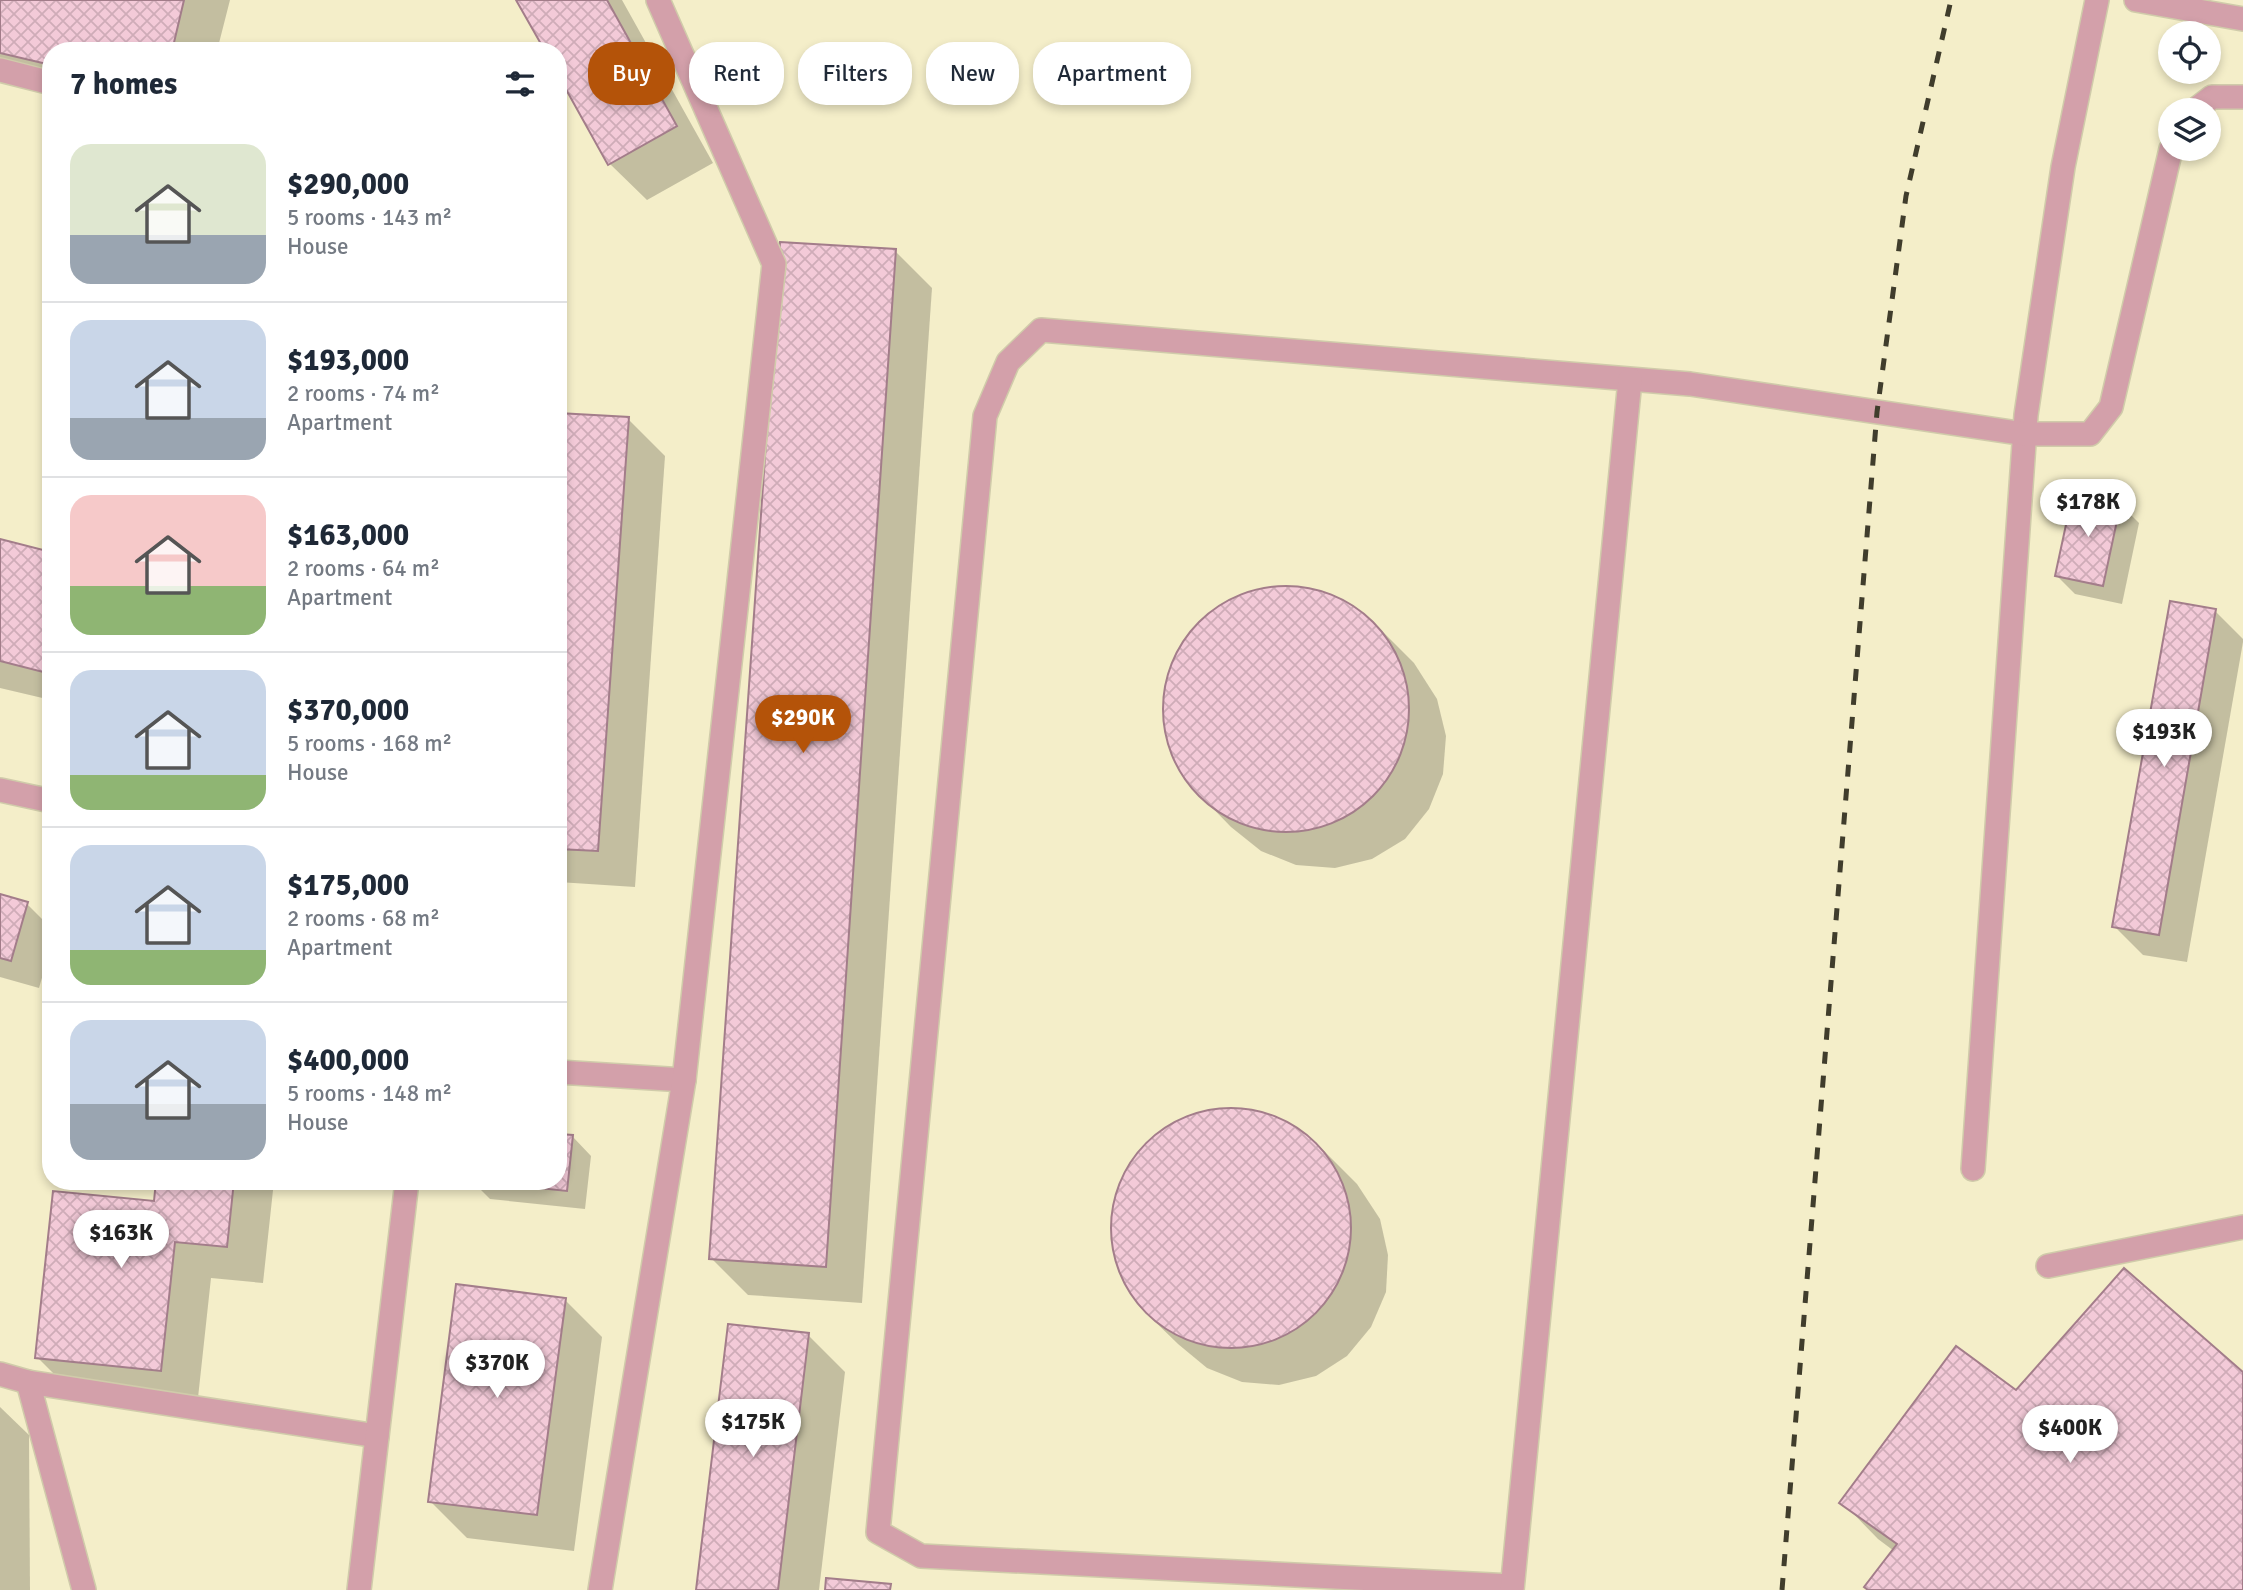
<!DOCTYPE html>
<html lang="en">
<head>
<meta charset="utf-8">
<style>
	:root { --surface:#fff; --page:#f2f2f3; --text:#1f2937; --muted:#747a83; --line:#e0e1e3; --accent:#b45309 }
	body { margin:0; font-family:Signika,sans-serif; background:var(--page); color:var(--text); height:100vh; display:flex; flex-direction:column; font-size:26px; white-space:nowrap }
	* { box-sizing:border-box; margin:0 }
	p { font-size:23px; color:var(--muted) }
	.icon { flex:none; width:38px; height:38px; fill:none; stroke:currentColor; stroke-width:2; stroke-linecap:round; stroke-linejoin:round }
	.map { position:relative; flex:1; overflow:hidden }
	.drawer { position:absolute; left:42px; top:42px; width:525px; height:1148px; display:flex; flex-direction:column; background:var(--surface); border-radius:28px; box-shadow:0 4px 10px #0003 }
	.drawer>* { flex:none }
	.guide { position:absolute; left:588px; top:42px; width:665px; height:63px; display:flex; gap:14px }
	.buttons { position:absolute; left:2158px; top:21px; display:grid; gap:14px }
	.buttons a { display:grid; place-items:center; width:63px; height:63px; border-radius:50%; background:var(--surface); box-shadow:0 4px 10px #0003; font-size:35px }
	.price { position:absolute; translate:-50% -60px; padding:0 16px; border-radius:24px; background:#fff; color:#222; font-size:23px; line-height:46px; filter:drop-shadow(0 2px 4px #0008) }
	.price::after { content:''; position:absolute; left:50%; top:42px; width:21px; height:16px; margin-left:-10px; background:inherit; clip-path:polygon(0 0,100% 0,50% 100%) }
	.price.on { background:var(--accent); color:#fff }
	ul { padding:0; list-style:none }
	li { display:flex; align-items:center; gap:21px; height:175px; padding:0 28px }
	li+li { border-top:2px solid var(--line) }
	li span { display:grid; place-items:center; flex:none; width:196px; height:140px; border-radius:21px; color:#555 }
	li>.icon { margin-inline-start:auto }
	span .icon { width:84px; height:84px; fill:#fffc; stroke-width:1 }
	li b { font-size:30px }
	h2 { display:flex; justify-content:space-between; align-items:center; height:84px; padding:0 28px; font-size:30px }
	.tag { padding:0 24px; border-radius:28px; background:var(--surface); box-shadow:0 4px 10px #0003; font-size:24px; line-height:63px }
	.tag.on { background:var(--accent); color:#fff }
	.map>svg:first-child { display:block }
	.shadow { fill:#0003 }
	.building { fill:url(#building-cross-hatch); stroke:#a37d8a; stroke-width:2 }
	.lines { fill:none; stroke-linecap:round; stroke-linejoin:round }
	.lane-casing { stroke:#d0cbaa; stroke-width:26 }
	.lane { stroke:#d3a0aa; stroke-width:23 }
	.rail { stroke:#403d2c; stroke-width:5; stroke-dasharray:12 12; stroke-linecap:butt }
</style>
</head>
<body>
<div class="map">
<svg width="2243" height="1590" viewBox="0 0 2243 1590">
	<defs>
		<pattern id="building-cross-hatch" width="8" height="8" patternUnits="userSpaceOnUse" patternTransform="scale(1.75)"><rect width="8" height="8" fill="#f3cad8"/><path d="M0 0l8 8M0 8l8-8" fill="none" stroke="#cfacb8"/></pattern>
	</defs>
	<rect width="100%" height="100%" fill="#f4eec9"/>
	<g class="shadow">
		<polygon points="0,0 230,0 217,51 51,51 51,92 0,80"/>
		<polygon points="518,0 622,0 713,163 647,200 610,164 558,51"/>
		<polygon points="895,251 932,288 862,1303 748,1295 711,1258"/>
		<polygon points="558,414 628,419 665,456 635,887 558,882"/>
		<polygon points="2120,504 2139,523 2122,604 2075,594 2057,576"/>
		<polygon points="0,541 51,554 51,700 0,688"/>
		<polygon points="1301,588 1342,600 1376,625 1414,663 1437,699 1446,736 1443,774 1429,809 1405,839 1372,859 1335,868 1296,865 1261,851 1231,827 1194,789 1173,757 1164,715 1169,673 1189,635 1219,606 1259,590"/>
		<polygon points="2215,611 2243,639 2243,642 2187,962 2143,955 2114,926"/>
		<polygon points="0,896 27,904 51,928 51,947 39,988 0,977"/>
		<polygon points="1246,1109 1286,1122 1319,1146 1357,1184 1380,1219 1388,1255 1386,1292 1371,1327 1347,1356 1316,1376 1279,1385 1242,1382 1207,1368 1178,1344 1140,1307 1121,1275 1112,1234 1117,1193 1136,1156 1166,1128 1205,1112"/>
		<polygon points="573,1137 591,1156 585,1209 490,1199 472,1181 558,1181"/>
		<polygon points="158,1181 274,1181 263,1283 211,1278 197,1407 74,1394 37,1357 155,1203"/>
		<polygon points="565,1300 602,1337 574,1551 467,1538 430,1501"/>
		<polygon points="808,1335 845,1372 819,1590 698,1590"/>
		<polygon points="2243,1374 2243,1590 1869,1590 1894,1551 1878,1539 1842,1502 2016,1392"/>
		<polygon points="0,1407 29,1435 30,1590 0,1590"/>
	</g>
	<g class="building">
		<polygon points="0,0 184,0 172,51 51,51 51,65 0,53"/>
		<polygon points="516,0 607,0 677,126 608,165 558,75 558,51 545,51"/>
		<polygon points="780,242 896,249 826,1267 709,1259"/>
		<polygon points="558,413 629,417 598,851 558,849"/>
		<polygon points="2073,492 2121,502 2103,586 2055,576"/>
		<polygon points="0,539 51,552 51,674 0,661"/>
		<circle cx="1286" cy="709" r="123"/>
		<polygon points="2170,601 2216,609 2159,935 2112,927"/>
		<polygon points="0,894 28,902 11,961 0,958"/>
		<circle cx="1231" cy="1228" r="120"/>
		<polygon points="558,1134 573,1135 567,1191 472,1181 558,1181"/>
		<polygon points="156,1181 234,1181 227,1247 175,1242 161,1371 35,1358 53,1191 154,1201"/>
		<polygon points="2124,1268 2243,1372 2243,1590 1868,1590 1864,1587 1897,1544 1839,1503 1956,1346 2016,1390"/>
		<polygon points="456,1284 566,1298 537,1515 428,1502"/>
		<polygon points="728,1324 809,1333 778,1590 696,1590"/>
		<polygon points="826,1578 891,1584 890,1590 825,1590"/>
	</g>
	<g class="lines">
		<g class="lane-casing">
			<g id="lane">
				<polyline points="2136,0 2243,19"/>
				<polyline points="0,70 51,83"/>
				<polyline points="2195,110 2212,97 2243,97"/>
				<polyline points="0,790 51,801"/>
				<polyline points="558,1072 684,1080"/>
				<polyline points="1973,1169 2026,415 2063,167 2097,0"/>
				<polyline points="2048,1266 2243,1227"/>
				<polyline points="0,1374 28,1382 377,1436"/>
				<polyline points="28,1382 84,1590"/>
				<polyline points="1512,1586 921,1556 878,1532 985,416 1008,362 1041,330 1690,384 2025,434 2090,434 2111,407 2171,149"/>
				<polyline points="359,1590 407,1181"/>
				<polyline points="600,1590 684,1080 774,264 658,0"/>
				<polyline points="1512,1590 1630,380"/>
			</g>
		</g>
		<use href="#lane" class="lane"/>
		<polyline class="rail" points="1782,1590 1877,412 1906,196 1951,0"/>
	</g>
</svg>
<div class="buttons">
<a><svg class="icon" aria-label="locate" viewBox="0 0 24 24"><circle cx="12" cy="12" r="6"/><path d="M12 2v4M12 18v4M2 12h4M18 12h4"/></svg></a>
<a><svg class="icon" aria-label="layers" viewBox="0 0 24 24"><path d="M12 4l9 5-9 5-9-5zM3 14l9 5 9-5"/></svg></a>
</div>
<b class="price" style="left:2088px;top:539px">$178K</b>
<b class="price on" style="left:803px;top:755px">$290K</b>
<b class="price" style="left:2164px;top:769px">$193K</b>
<b class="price" style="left:121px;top:1270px">$163K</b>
<b class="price" style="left:497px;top:1400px">$370K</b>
<b class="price" style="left:753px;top:1459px">$175K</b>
<b class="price" style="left:2070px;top:1465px">$400K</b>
<div class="guide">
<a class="tag on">Buy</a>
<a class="tag">Rent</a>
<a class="tag">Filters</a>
<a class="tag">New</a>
<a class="tag">Apartment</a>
</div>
<section class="drawer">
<h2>7 homes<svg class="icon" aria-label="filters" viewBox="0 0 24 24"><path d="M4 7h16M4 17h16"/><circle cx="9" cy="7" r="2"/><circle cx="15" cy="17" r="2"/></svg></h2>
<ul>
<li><span style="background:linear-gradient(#dfe7d0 65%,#9aa5b1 0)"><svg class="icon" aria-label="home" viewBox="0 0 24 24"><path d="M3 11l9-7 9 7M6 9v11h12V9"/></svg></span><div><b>$290,000</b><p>5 rooms · 143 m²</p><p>House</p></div></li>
<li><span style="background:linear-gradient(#c9d6e8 70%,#9aa5b1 0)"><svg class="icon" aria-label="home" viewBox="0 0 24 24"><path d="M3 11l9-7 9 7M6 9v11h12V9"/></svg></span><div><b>$193,000</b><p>2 rooms · 74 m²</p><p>Apartment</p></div></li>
<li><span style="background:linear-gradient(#f6c9c9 65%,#8fb573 0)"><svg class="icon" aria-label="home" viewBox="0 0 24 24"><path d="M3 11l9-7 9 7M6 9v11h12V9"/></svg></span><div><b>$163,000</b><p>2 rooms · 64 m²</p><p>Apartment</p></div></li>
<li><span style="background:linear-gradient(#c9d6e8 75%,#8fb573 0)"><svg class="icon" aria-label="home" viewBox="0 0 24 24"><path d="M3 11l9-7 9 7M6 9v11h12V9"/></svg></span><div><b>$370,000</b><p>5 rooms · 168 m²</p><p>House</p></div></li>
<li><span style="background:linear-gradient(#c9d6e8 75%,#8fb573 0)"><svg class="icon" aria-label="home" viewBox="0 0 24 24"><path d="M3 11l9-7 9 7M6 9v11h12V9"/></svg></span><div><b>$175,000</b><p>2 rooms · 68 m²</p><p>Apartment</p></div></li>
<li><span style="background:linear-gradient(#c9d6e8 60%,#9aa5b1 0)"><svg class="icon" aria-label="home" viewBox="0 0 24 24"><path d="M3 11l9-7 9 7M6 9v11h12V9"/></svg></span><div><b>$400,000</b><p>5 rooms · 148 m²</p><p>House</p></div></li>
</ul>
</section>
</div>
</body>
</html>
